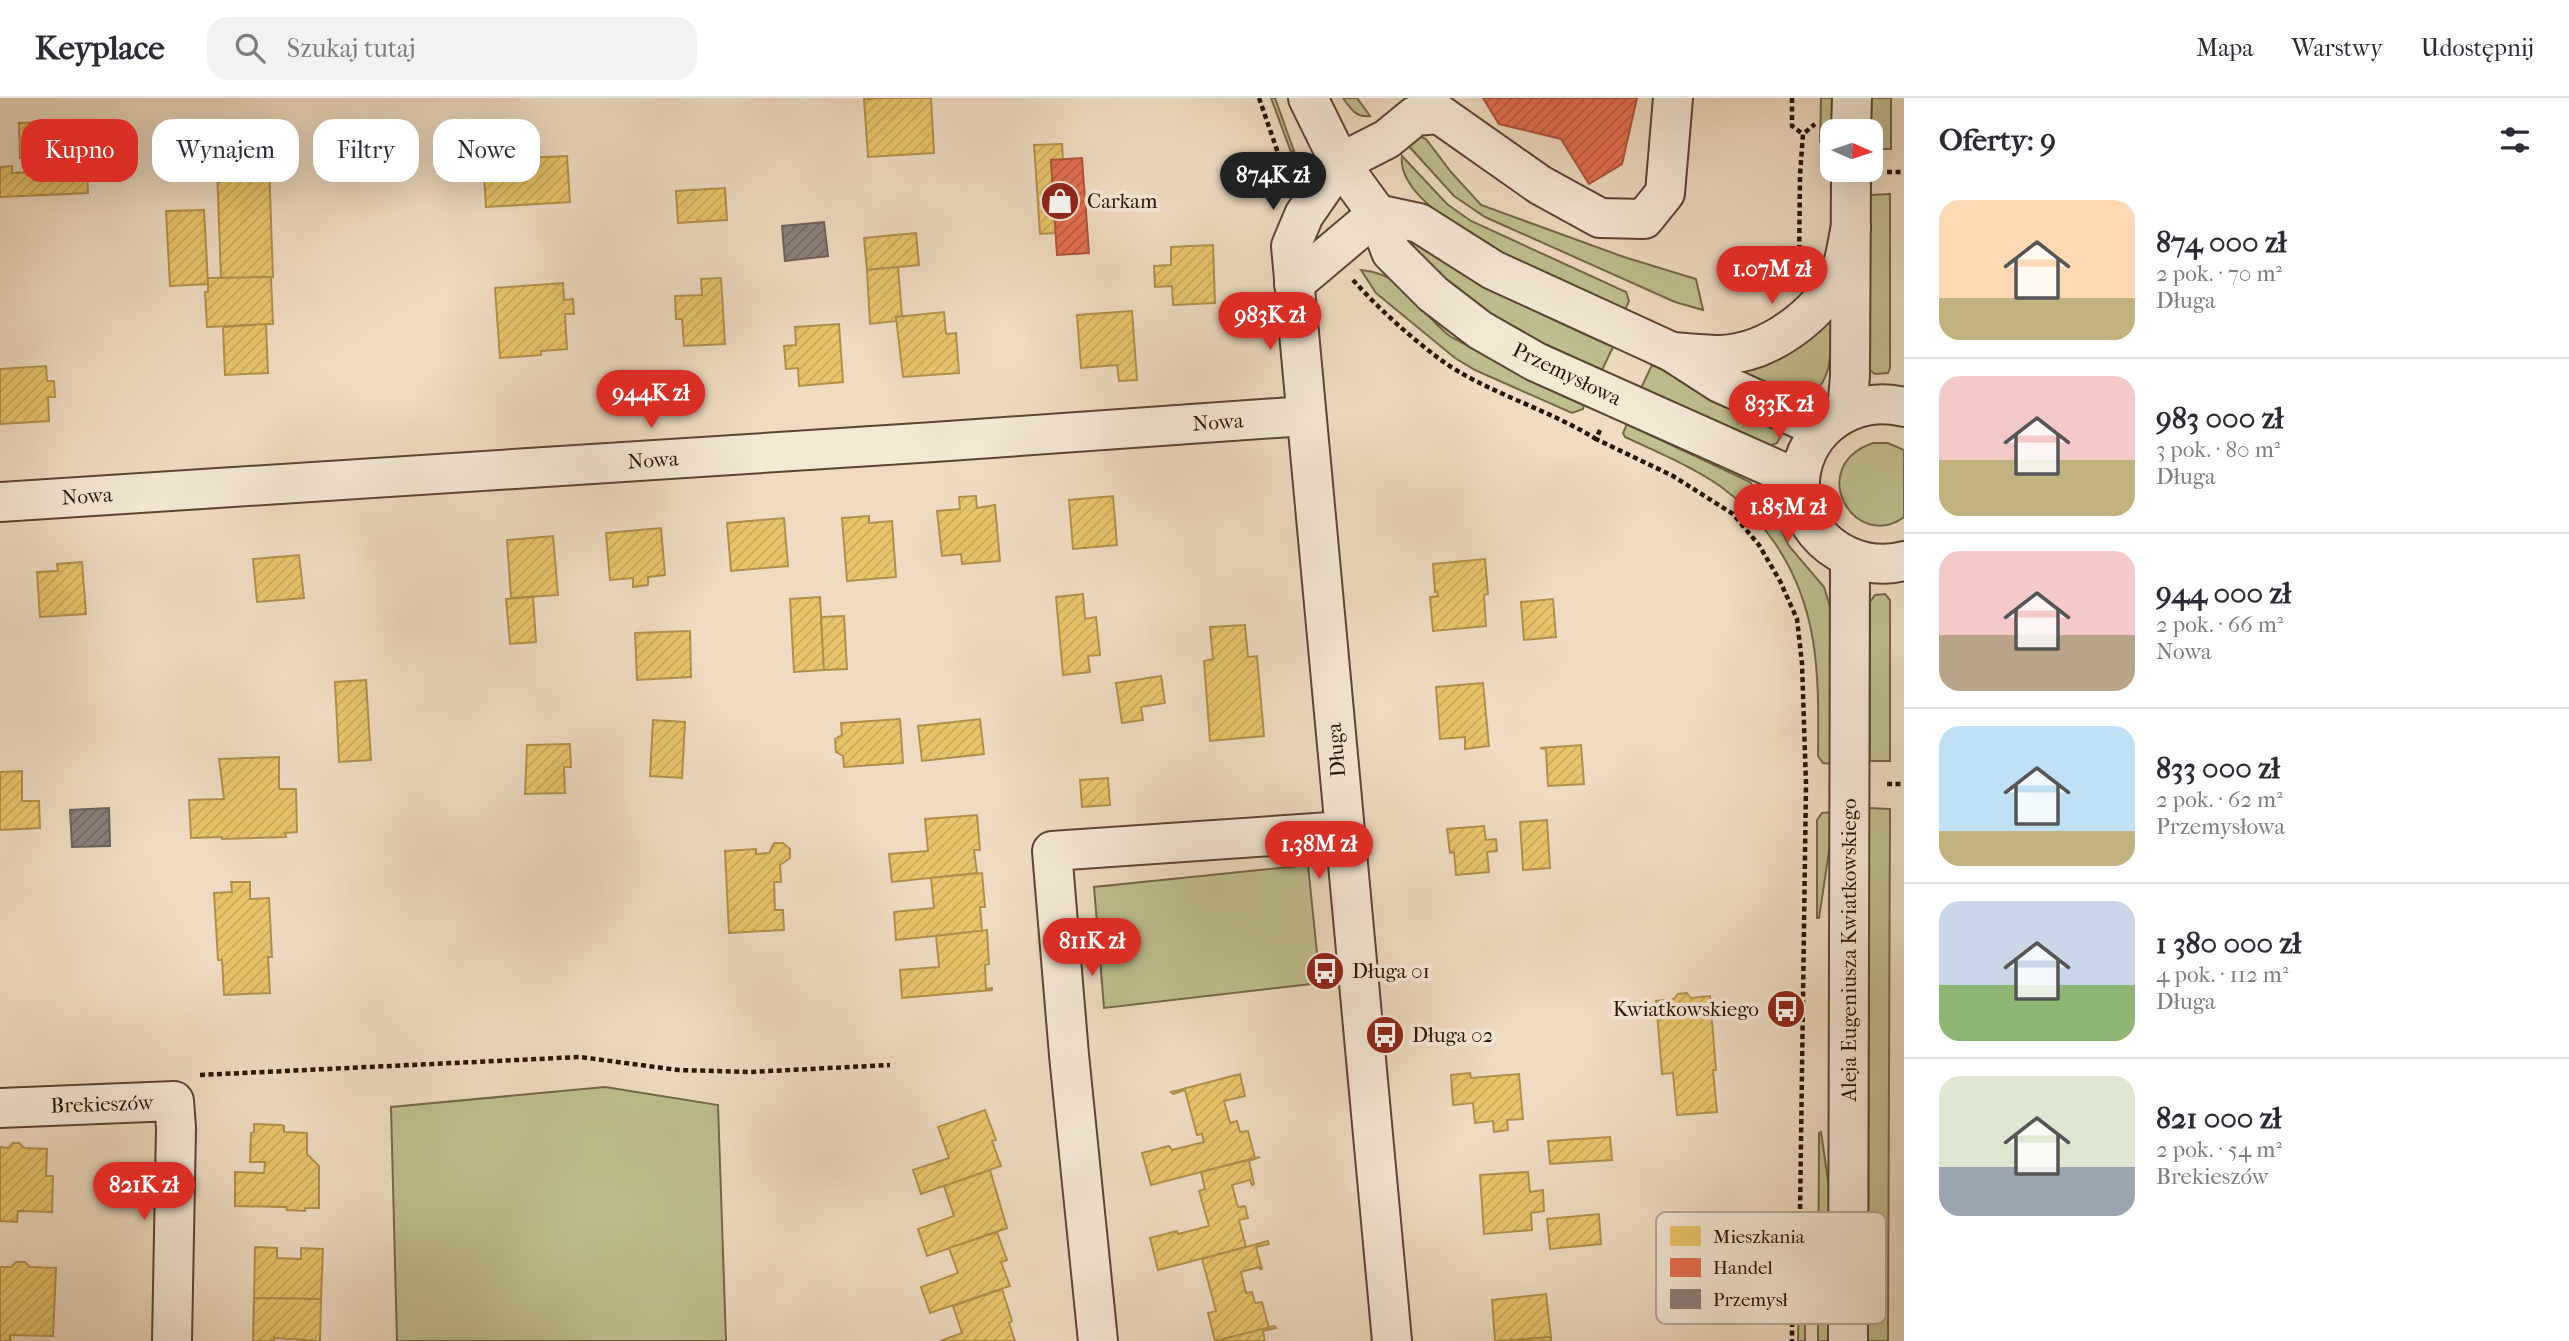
<!DOCTYPE html>
<html lang="pl">
<head>
<meta charset="utf-8">
<style>
	:root { --surface:#fff; --page:#f2f2f3; --text:#2b2b33; --muted:#7c7c81; --line:#e1e1e2; --accent:#d93025 }
	body { margin:0; font-family:"IM FELL French Canon",serif; background:var(--page); color:var(--text); height:100vh; display:flex; flex-direction:column; font-size:26px; white-space:nowrap }
	* { box-sizing:border-box; margin:0 }
	p { font-size:23px; color:var(--muted) }
	.icon { flex:none; width:38px; height:38px; fill:none; stroke:currentColor; stroke-width:2; stroke-linecap:round; stroke-linejoin:round }
	.map { position:relative; flex:1; overflow:hidden }
	.details { display:flex; flex-direction:column; background:var(--surface); width:665px }
	.details>* { flex:none }
	.guide { position:absolute; left:21px; top:21px; width:665px; height:63px; display:flex; gap:14px }
	.needle { width:46px; rotate:93deg }
	.tools { position:absolute; left:1820px; top:21px; display:grid; gap:14px }
	.tools a { display:grid; place-items:center; width:63px; height:63px; border-radius:14px; background:var(--surface); box-shadow:0 7px 28px #0002; font-size:35px }
	.price { position:absolute; translate:-50% -60px; padding:0 16px; border-radius:24px; background:var(--accent); color:#fff; font-size:23px; line-height:46px; filter:drop-shadow(0 2px 4px #0008) }
	.price::after { content:''; position:absolute; left:50%; top:42px; width:21px; height:16px; margin-left:-10px; background:inherit; clip-path:polygon(0 0,100% 0,50% 100%) }
	.price.on { background:#222; color:#fff }
	ul { padding:0; list-style:none }
	li { display:flex; align-items:center; gap:21px; height:175px; padding:0 35px }
	li+li { border-top:2px solid var(--line) }
	li span { display:grid; place-items:center; flex:none; width:196px; height:140px; border-radius:21px; color:#555 }
	li>.icon { margin-inline-start:auto }
	span .icon { width:84px; height:84px; fill:#fffc; stroke-width:1 }
	li b { font-size:30px }
	h2 { display:flex; justify-content:space-between; align-items:center; height:84px; padding:0 35px; font-size:30px }
	.tag { padding:0 24px; border-radius:21px; background:var(--surface); box-shadow:0 7px 28px #0002; font-size:24px; line-height:63px }
	.tag.on { background:var(--accent); color:#fff }
	header { display:flex; align-items:center; gap:42px; box-sizing:border-box; height:98px; padding:0 35px; background:var(--surface); border-bottom:2px solid var(--line) }
	header strong { font-size:33px }
	nav { display:flex; gap:38px; margin-inline-start:auto; font-size:24px }
	.search { width:490px; height:63px; background:var(--page); display:flex; align-items:center; gap:18px; box-sizing:border-box; padding:0 24px; border-radius:21px; color:var(--muted); font-size:26px }
	main { display:flex; flex:1; min-height:0 }
	.map>svg:first-child { display:block }
	.green { fill:#bfbe8e; stroke:#746848; stroke-width:2 }
	.homes { fill:url(#homes-hatch); stroke:#b08f4b; stroke-width:2 }
	.shops { fill:url(#shops-hatch); stroke:#ae533a; stroke-width:2 }
	.industry { fill:url(#industry-hatch); stroke:#6d6058; stroke-width:2 }
	.lines { fill:none; stroke-linecap:round; stroke-linejoin:round }
	.minor-casing { stroke:#5b4532; stroke-width:42 }
	.path { stroke:#2a1303; stroke-width:4.5; stroke-dasharray:5 3.5; stroke-linecap:butt }
	.minor { stroke:#f4e8d7; stroke-width:38 }
	.labels { text-anchor:middle; stroke-width:7; stroke-linejoin:round; paint-order:stroke }
	.poi-label { font-size:21px; fill:#2a1303; stroke:#f4e8d7; text-anchor:start }
	.street-label { font-size:21px; fill:#2a1303; stroke:#f4e8d7 }
	.key { fill:#f4e8d7; stroke:#b7a897; stroke-width:2 }
	.key-label { font-size:19px; fill:#2a1303 }
</style>
</head>
<body>
<header>
<strong>Keyplace</strong>
<div class="search"><svg class="icon" aria-label="search" viewBox="0 0 24 24"><circle cx="10" cy="10" r="6"/><path d="M15 15l6 6"/></svg>Szukaj tutaj</div>
<nav><a>Mapa</a><a>Warstwy</a><a>Udostępnij</a></nav>
</header>
<main>
<div class="map">
<svg width="1904" height="1243" viewBox="0 0 1904 1243">
	<defs>
		<pattern id="homes-hatch" width="6" height="6" patternUnits="userSpaceOnUse" patternTransform="scale(1.75)"><rect width="6" height="6" fill="#e9c46a"/><path d="M-1 1l2-2M0 6l6-6M5 7l2-2" fill="none" stroke="#c8a85a"/></pattern>
		<pattern id="shops-hatch" width="6" height="6" patternUnits="userSpaceOnUse" patternTransform="scale(1.75)"><rect width="6" height="6" fill="#e76f51"/><path d="M-1 1l2-2M0 6l6-6M5 7l2-2" fill="none" stroke="#bb5a41"/></pattern>
		<pattern id="industry-hatch" width="6" height="6" patternUnits="userSpaceOnUse" patternTransform="scale(1.75)"><rect width="6" height="6" fill="#8a817c"/><path d="M-1 1l2-2M0 6l6-6M5 7l2-2" fill="none" stroke="#716863"/></pattern>
	</defs>
	<rect width="100%" height="100%" fill="#eedbc1"/>
	<filter id="stains"><feTurbulence type="fractalNoise" baseFrequency=".00286" numOctaves="4"/><feColorMatrix values="0 0 0 0 .2 0 0 0 0 .09 0 0 0 0 .02 0 0 0 .5 -.17"/></filter>
	<radialGradient id="worn" r=".72"><stop offset=".6" stop-color="#630" stop-opacity="0"/><stop offset="1" stop-color="#630" stop-opacity=".3"/></radialGradient>
	<g class="green">
		<polygon points="1271,0 1275,0 1294,53 1291,54"/>
		<path d="M1343,0H1357L1370,18C1356,20 1350,10 1343,0Z"/>
		<polygon points="1821,0 1832,0 1832,50 1825,50 1820,44"/>
		<polygon points="1870,0 1891,0 1891,51 1871,51"/>
		<polygon points="1416,37 1426,41 1451,74 1481,107 1624,159 1696,181 1703,212 1675,204 1485,119 1454,98 1406,45"/>
		<path d="M1402,58L1447,106L1471,123L1626,194L1629,203L1625,212C1578,191 1394,120 1402,58Z"/>
		<polygon points="1890,96 1890,270 1888,275 1875,276 1870,272 1870,97"/>
		<path d="M1400,138H1405C1471,185 1540,216 1613,249L1602,272C1555,251 1505,229 1463,198C1440,181 1421,158 1400,138Z"/>
		<path d="M1361,172C1408,176 1417,214 1451,239L1545,289L1584,307L1583,311L1572,315L1475,272L1455,260L1376,195Z"/>
		<path d="M1828,218L1831,222C1831,252 1835,294 1796,302L1730,271Z"/>
		<polygon points="1652,267 1780,326 1783,334 1777,345 1770,348 1641,290"/>
		<path d="M1627,326L1750,384L1767,404L1789,448L1824,489L1831,512V666L1823,665L1818,658C1819,575 1820,502 1766,433C1753,416 1738,401 1720,388C1691,368 1657,354 1625,339L1623,335Z"/>
		<path d="M1873,345H1888L1904,352V419C1855,455 1804,369 1873,345Z"/>
		<polygon points="1885,496 1890,502 1890,663 1870,663 1870,504 1875,497"/>
		<polygon points="1869,710 1890,711 1888,1243 1868,1243"/>
		<polygon points="1831,714 1831,740 1819,820 1817,820 1817,722 1822,715"/>
		<polygon points="1308,767 1320,885 1104,910 1094,789"/>
		<polygon points="605,989 718,1007 726,1243 397,1243 391,1009"/>
		<polygon points="1821,1034 1830,1096 1830,1243 1818,1243 1819,1035"/>
		<polygon points="1800,1136 1805,1137 1805,1243 1798,1243"/>
	</g>
	<g class="homes">
		<polygon points="883,0 931,0 934,55 868,59 864,1"/>
		<polygon points="71,23 72,61 67,61 67,74 87,73 88,95 0,99 0,69 12,68 12,75 30,74 29,60 20,60 19,25"/>
		<polygon points="258,36 260,67 219,69 218,38"/>
		<polygon points="1062,46 1063,62 1051,62 1056,135 1040,136 1034,47"/>
		<polygon points="567,58 570,104 486,109 483,62"/>
		<polygon points="269,67 273,179 221,181 217,69"/>
		<polygon points="725,90 727,122 678,125 676,93"/>
		<polygon points="204,112 208,186 170,188 166,113"/>
		<polygon points="916,135 919,167 867,172 864,140"/>
		<polygon points="1213,147 1215,205 1173,207 1172,188 1155,189 1154,168 1171,167 1171,149"/>
		<polygon points="898,169 902,218 896,219 897,223 870,226 867,172"/>
		<polygon points="271,179 273,226 207,229 205,194 208,194 208,180"/>
		<polygon points="721,180 725,246 684,248 682,221 676,221 675,198 702,197 701,181"/>
		<polygon points="563,185 564,202 573,201 574,216 565,216 567,251 541,253 541,257 500,260 495,190"/>
		<polygon points="1132,213 1137,282 1119,283 1117,267 1081,270 1077,217"/>
		<polygon points="944,214 946,236 956,235 959,275 903,279 896,219"/>
		<polygon points="266,226 268,275 225,277 223,229"/>
		<polygon points="839,226 843,284 799,288 798,270 786,271 784,248 796,247 795,229"/>
		<polygon points="46,268 47,283 54,283 55,299 48,299 49,323 0,326 0,271"/>
		<polygon points="976,398 977,410 995,407 1000,463 962,466 961,456 942,458 937,413 960,411 959,399"/>
		<polygon points="1113,398 1117,447 1073,451 1069,402"/>
		<polygon points="869,418 869,425 892,423 896,479 847,483 842,420"/>
		<polygon points="784,420 788,468 731,473 727,425"/>
		<polygon points="661,430 665,477 648,479 648,487 633,489 633,480 610,482 606,435"/>
		<polygon points="553,438 558,497 511,500 507,442"/>
		<polygon points="299,457 304,500 257,504 253,461"/>
		<polygon points="1485,461 1488,496 1484,497 1486,528 1433,533 1430,499 1438,498 1437,493 1435,494 1433,466"/>
		<polygon points="82,464 86,516 40,519 37,474 58,473 57,466"/>
		<polygon points="1083,496 1085,521 1096,519 1100,557 1088,558 1090,574 1063,577 1056,499"/>
		<polygon points="533,499 536,544 510,546 506,501"/>
		<polygon points="820,499 824,572 794,574 790,501"/>
		<polygon points="1553,501 1556,539 1524,542 1521,504"/>
		<polygon points="844,518 847,571 824,572 821,519"/>
		<polygon points="1245,527 1248,559 1257,558 1264,638 1210,643 1204,563 1213,561 1210,529"/>
		<polygon points="690,533 691,579 637,582 635,535"/>
		<polygon points="1161,578 1165,605 1141,609 1143,622 1122,625 1116,585"/>
		<polygon points="366,582 371,662 339,664 335,584"/>
		<polygon points="1483,585 1489,648 1465,651 1465,639 1440,641 1436,589"/>
		<polygon points="900,621 903,665 844,669 843,658 836,654 835,641 842,637 841,625"/>
		<polygon points="980,621 984,656 922,663 918,628"/>
		<polygon points="653,622 685,624 682,680 650,678"/>
		<polygon points="570,646 571,669 564,669 565,695 525,696 527,647"/>
		<polygon points="1581,647 1584,686 1548,688 1546,651 1540,650"/>
		<polygon points="279,659 279,691 296,691 297,734 285,735 286,739 222,741 222,739 191,740 189,702 224,701 219,661"/>
		<polygon points="22,673 22,703 39,703 40,730 0,732 0,674"/>
		<polygon points="1108,680 1110,707 1082,709 1080,682"/>
		<polygon points="977,717 980,752 974,752 977,775 892,784 889,756 928,753 925,721"/>
		<polygon points="1547,722 1550,770 1523,772 1520,724"/>
		<polygon points="1484,728 1486,742 1496,741 1497,753 1487,754 1489,774 1456,777 1454,754 1450,755 1447,731"/>
		<polygon points="774,745 783,745 790,751 790,760 780,767 781,784 774,784 775,812 783,812 784,832 729,835 725,753 756,751 756,756 769,755"/>
		<polygon points="982,775 985,809 980,809 982,833 896,842 894,814 934,810 931,780"/>
		<polygon points="231,784 250,784 250,801 269,800 272,859 268,859 270,895 224,897 222,862 218,862 214,795 232,794"/>
		<polygon points="987,832 989,866 985,867 986,891 992,890 992,892 902,900 900,872 939,869 936,838"/>
		<polygon points="1687,895 1691,900 1710,898 1716,972 1713,972 1717,1014 1677,1017 1673,975 1662,976 1656,903 1674,901 1678,896"/>
		<polygon points="1470,975 1471,980 1519,976 1523,1021 1507,1022 1508,1032 1494,1034 1493,1023 1475,1025 1473,1005 1453,1007 1451,977"/>
		<polygon points="1240,976 1245,998 1224,1003 1230,1025 1237,1023 1240,1034 1248,1033 1255,1060 1151,1087 1142,1055 1169,1048 1172,1052 1204,1044 1202,1036 1197,1037 1185,992 1173,996 1171,994"/>
		<polygon points="985,1012 996,1042 992,1043 1001,1068 921,1096 913,1072 949,1060 938,1029"/>
		<polygon points="254,1026 281,1027 284,1028 284,1034 307,1035 307,1056 319,1068 319,1110 305,1110 305,1113 287,1112 286,1109 235,1108 235,1074 264,1075 265,1064 250,1064 251,1035 254,1034"/>
		<polygon points="1610,1039 1612,1062 1550,1066 1548,1043"/>
		<polygon points="13,1045 19,1045 24,1050 47,1051 46,1078 53,1078 52,1114 18,1113 17,1124 0,1123 0,1049 8,1050"/>
		<polygon points="1260,1059 1249,1063 1254,1086 1252,1087 1250,1082 1232,1087 1238,1109 1245,1108 1248,1120 1239,1122 1246,1149 1158,1172 1150,1140 1177,1133 1178,1136 1209,1128 1199,1093 1205,1091 1201,1074"/>
		<polygon points="990,1072 1007,1130 927,1158 918,1131 954,1118 944,1088"/>
		<polygon points="1528,1074 1530,1094 1543,1092 1544,1113 1531,1115 1532,1132 1484,1136 1480,1077"/>
		<polygon points="1599,1116 1601,1146 1550,1151 1547,1121"/>
		<polygon points="997,1134 1007,1162 1001,1164 1010,1188 930,1215 921,1189 958,1175 949,1150"/>
		<polygon points="1268,1143 1269,1146 1256,1149 1262,1171 1260,1171 1259,1169 1241,1174 1246,1195 1252,1194 1255,1205 1262,1204 1269,1230 1215,1243 1208,1215 1216,1213 1202,1161"/>
		<polygon points="255,1149 277,1150 277,1160 301,1161 301,1150 323,1151 321,1201 254,1200"/>
		<polygon points="16,1164 25,1164 30,1169 56,1170 53,1238 10,1237 11,1243 0,1243 0,1169 11,1169"/>
		<polygon points="1002,1191 1012,1223 1009,1225 1015,1243 940,1243 962,1235 953,1208"/>
		<polygon points="1546,1196 1551,1239 1495,1243 1492,1202"/>
		<polygon points="254,1200 321,1201 320,1243 274,1240 274,1243 253,1243"/>
		<polygon points="1274,1228 1276,1230 1263,1233 1265,1243 1216,1243"/>
		<polygon points="1551,1239 1551,1243 1505,1243"/>
	</g>
	<g class="shops">
		<polygon points="1483,0 1637,0 1622,66 1589,86 1561,41 1499,26"/>
		<polygon points="1082,60 1089,155 1057,157 1051,62"/>
	</g>
	<g class="industry">
		<polygon points="824,124 828,158 785,163 782,128"/>
		<polygon points="109,710 110,748 72,749 70,712"/>
	</g>
	<g class="lines">
		<g class="minor-casing">
			<g id="minor">
				<polyline points="1308,0 1340,65 1377,116 1391,154 1433,196 1480,232 1536,264 1800,382"/>
				<polyline points="1851,33 1852,0"/>
				<polyline points="1377,116 1419,125 1493,172 1672,254 1720,285 1822,331"/>
				<polyline points="1294,186 1377,116"/>
				<path d="M1672,254C1688,255 1705,257 1721,257C1769,255 1818,218 1839,177C1846,163 1847,144 1851,129"/>
				<path d="M1904,309C1855,296 1805,329 1800,381C1795,437 1853,477 1904,463"/>
				<polyline points="1847,313 1850,278 1851,72"/>
				<polyline points="0,404 934,344 1305,318"/>
				<polyline points="0,1010 174,1003 176,1030 172,1243"/>
				<polyline points="1098,1243 1069,957 1052,753 1344,733"/>
				<polyline points="1392,1243 1291,148 1304,117 1340,65 1387,41 1415,18 1439,16 1540,87 1600,120 1644,121 1665,95 1673,0"/>
				<polyline points="1848,1243 1850,461"/>
			</g>
		</g>
		<g class="path">
			<polyline points="1259,0 1286,78"/>
			<polyline points="1792,0 1792,28 1803,36"/>
			<polyline points="1887,74 1904,74"/>
			<polyline points="1799,169 1800,77 1803,36 1815,26"/>
			<path d="M1353,182C1379,211 1410,239 1441,262C1485,294 1548,311 1596,341"/>
			<polyline points="1600,332 1596,341 1673,378 1733,416 1759,447 1780,483 1797,521 1802,565 1806,686 1800,1116 1793,1137 1792,1243"/>
			<polyline points="1887,686 1904,686"/>
			<polyline points="200,977 580,959 678,972 750,974 890,967"/>
			<polyline points="1800,1117 1810,1134"/>
		</g>
		<use href="#minor" class="minor"/>
	</g>
	<defs>
		<g id="shop-disc" transform="scale(2.0125)"><circle r="9.5" fill="#8f2418" stroke="#f4e8d7"/><path d="M-5-2.5h2.3a2.7 3.5 0 0 1 5.4 0H5L5.5 6h-11ZM-1.5-2.5h3a1.5 2.3 0 0 0-3 0Z" fill="#fff"/></g>
		<g id="bus-disc" transform="scale(2.0125)"><circle r="9.5" fill="#8f2418" stroke="#f4e8d7"/><path d="M-5-6H5V4H4V6H2V4H-2V6H-4V4H-5ZM-3.5-4V0h7V-4ZM-3.5 1.2v1.5H-2V1.2ZM2 1.2v1.5H3.5V1.2Z" fill="#fff"/></g>
	</defs>
	<g fill-rule="evenodd">
		<use href="#shop-disc" x="1060" y="103"/>
		<use href="#bus-disc" x="1325" y="873"/>
		<use href="#bus-disc" x="1786" y="911"/>
		<use href="#bus-disc" x="1385" y="937"/>
	</g>
	<g class="labels">
		<g class="poi-label">
			<text x="1087" y="110">Carkam</text>
			<text x="1352" y="880">Długa 01</text>
			<text x="1759" y="918" text-anchor="end">Kwiatkowskiego</text>
			<text x="1412" y="944">Długa 02</text>
		</g>
		<g class="street-label">
			<text transform="translate(1567 276) rotate(26)" y="7">Przemysłowa</text>
			<text transform="translate(1218 324) rotate(-4)" y="7">Nowa</text>
			<text transform="translate(653 362) rotate(-4)" y="7">Nowa</text>
			<text transform="translate(87 398) rotate(-4)" y="7">Nowa</text>
			<text transform="translate(1336 652) rotate(-95)" y="7">Długa</text>
			<text transform="translate(1849 852) rotate(-90)" y="7">Aleja Eugeniusza Kwiatkowskiego</text>
			<text transform="translate(102 1006) rotate(-2)" y="7">Brekieszów</text>
		</g>
	</g>
	<rect x="1656" y="1114" width="230" height="112" rx="10" class="key"/>
	<rect x="1670" y="1128" width="31" height="20" fill="#e9c46a"/>
	<rect x="1670" y="1160" width="31" height="19" fill="#e76f51"/>
	<rect x="1670" y="1191" width="31" height="20" fill="#8a817c"/>
	<g class="key-label">
		<text x="1713" y="1145">Mieszkania</text>
		<text x="1713" y="1176">Handel</text>
		<text x="1713" y="1208">Przemysł</text>
	</g>
	<rect width="100%" height="100%" filter="url(#stains)"/>
	<rect width="100%" height="100%" fill="url(#worn)"/>
</svg>
<div class="tools">
<a><svg class="needle" viewBox="-14 -14 28 28"><path d="M0-13l5 13h-10z" fill="#e53935"/><path d="M0 13l5-13h-10z" fill="#7c7c81"/></svg></a>
</div>
<b class="price on" style="left:1273px;top:114px">874K zł</b>
<b class="price" style="left:1772px;top:208px">1.07M zł</b>
<b class="price" style="left:1270px;top:254px">983K zł</b>
<b class="price" style="left:651px;top:332px">944K zł</b>
<b class="price" style="left:1779px;top:343px">833K zł</b>
<b class="price" style="left:1788px;top:446px">1.85M zł</b>
<b class="price" style="left:1319px;top:783px">1.38M zł</b>
<b class="price" style="left:1092px;top:880px">811K zł</b>
<b class="price" style="left:144px;top:1124px">821K zł</b>
<div class="guide">
<a class="tag on">Kupno</a>
<a class="tag">Wynajem</a>
<a class="tag">Filtry</a>
<a class="tag">Nowe</a>
</div>
</div>
<section class="details">
<h2>Oferty: 9<svg class="icon" aria-label="filters" viewBox="0 0 24 24"><path d="M4 7h16M4 17h16"/><circle cx="9" cy="7" r="2"/><circle cx="15" cy="17" r="2"/></svg></h2>
<ul>
<li><span style="background:linear-gradient(#ffd9b3 70%,#c2b280 0)"><svg class="icon" aria-label="home" viewBox="0 0 24 24"><path d="M3 11l9-7 9 7M6 9v11h12V9"/></svg></span><div><b>874 000 zł</b><p>2 pok. · 70 m²</p><p>Długa</p></div></li>
<li><span style="background:linear-gradient(#f6c9c9 60%,#c2b280 0)"><svg class="icon" aria-label="home" viewBox="0 0 24 24"><path d="M3 11l9-7 9 7M6 9v11h12V9"/></svg></span><div><b>983 000 zł</b><p>3 pok. · 80 m²</p><p>Długa</p></div></li>
<li><span style="background:linear-gradient(#f6c9c9 60%,#b9a48a 0)"><svg class="icon" aria-label="home" viewBox="0 0 24 24"><path d="M3 11l9-7 9 7M6 9v11h12V9"/></svg></span><div><b>944 000 zł</b><p>2 pok. · 66 m²</p><p>Nowa</p></div></li>
<li><span style="background:linear-gradient(#bfe0f5 75%,#c2b280 0)"><svg class="icon" aria-label="home" viewBox="0 0 24 24"><path d="M3 11l9-7 9 7M6 9v11h12V9"/></svg></span><div><b>833 000 zł</b><p>2 pok. · 62 m²</p><p>Przemysłowa</p></div></li>
<li><span style="background:linear-gradient(#c9d6e8 60%,#8fb573 0)"><svg class="icon" aria-label="home" viewBox="0 0 24 24"><path d="M3 11l9-7 9 7M6 9v11h12V9"/></svg></span><div><b>1 380 000 zł</b><p>4 pok. · 112 m²</p><p>Długa</p></div></li>
<li><span style="background:linear-gradient(#dfe7d0 65%,#9aa5b1 0)"><svg class="icon" aria-label="home" viewBox="0 0 24 24"><path d="M3 11l9-7 9 7M6 9v11h12V9"/></svg></span><div><b>821 000 zł</b><p>2 pok. · 54 m²</p><p>Brekieszów</p></div></li>
</ul>
</section>
</main>
</body>
</html>
